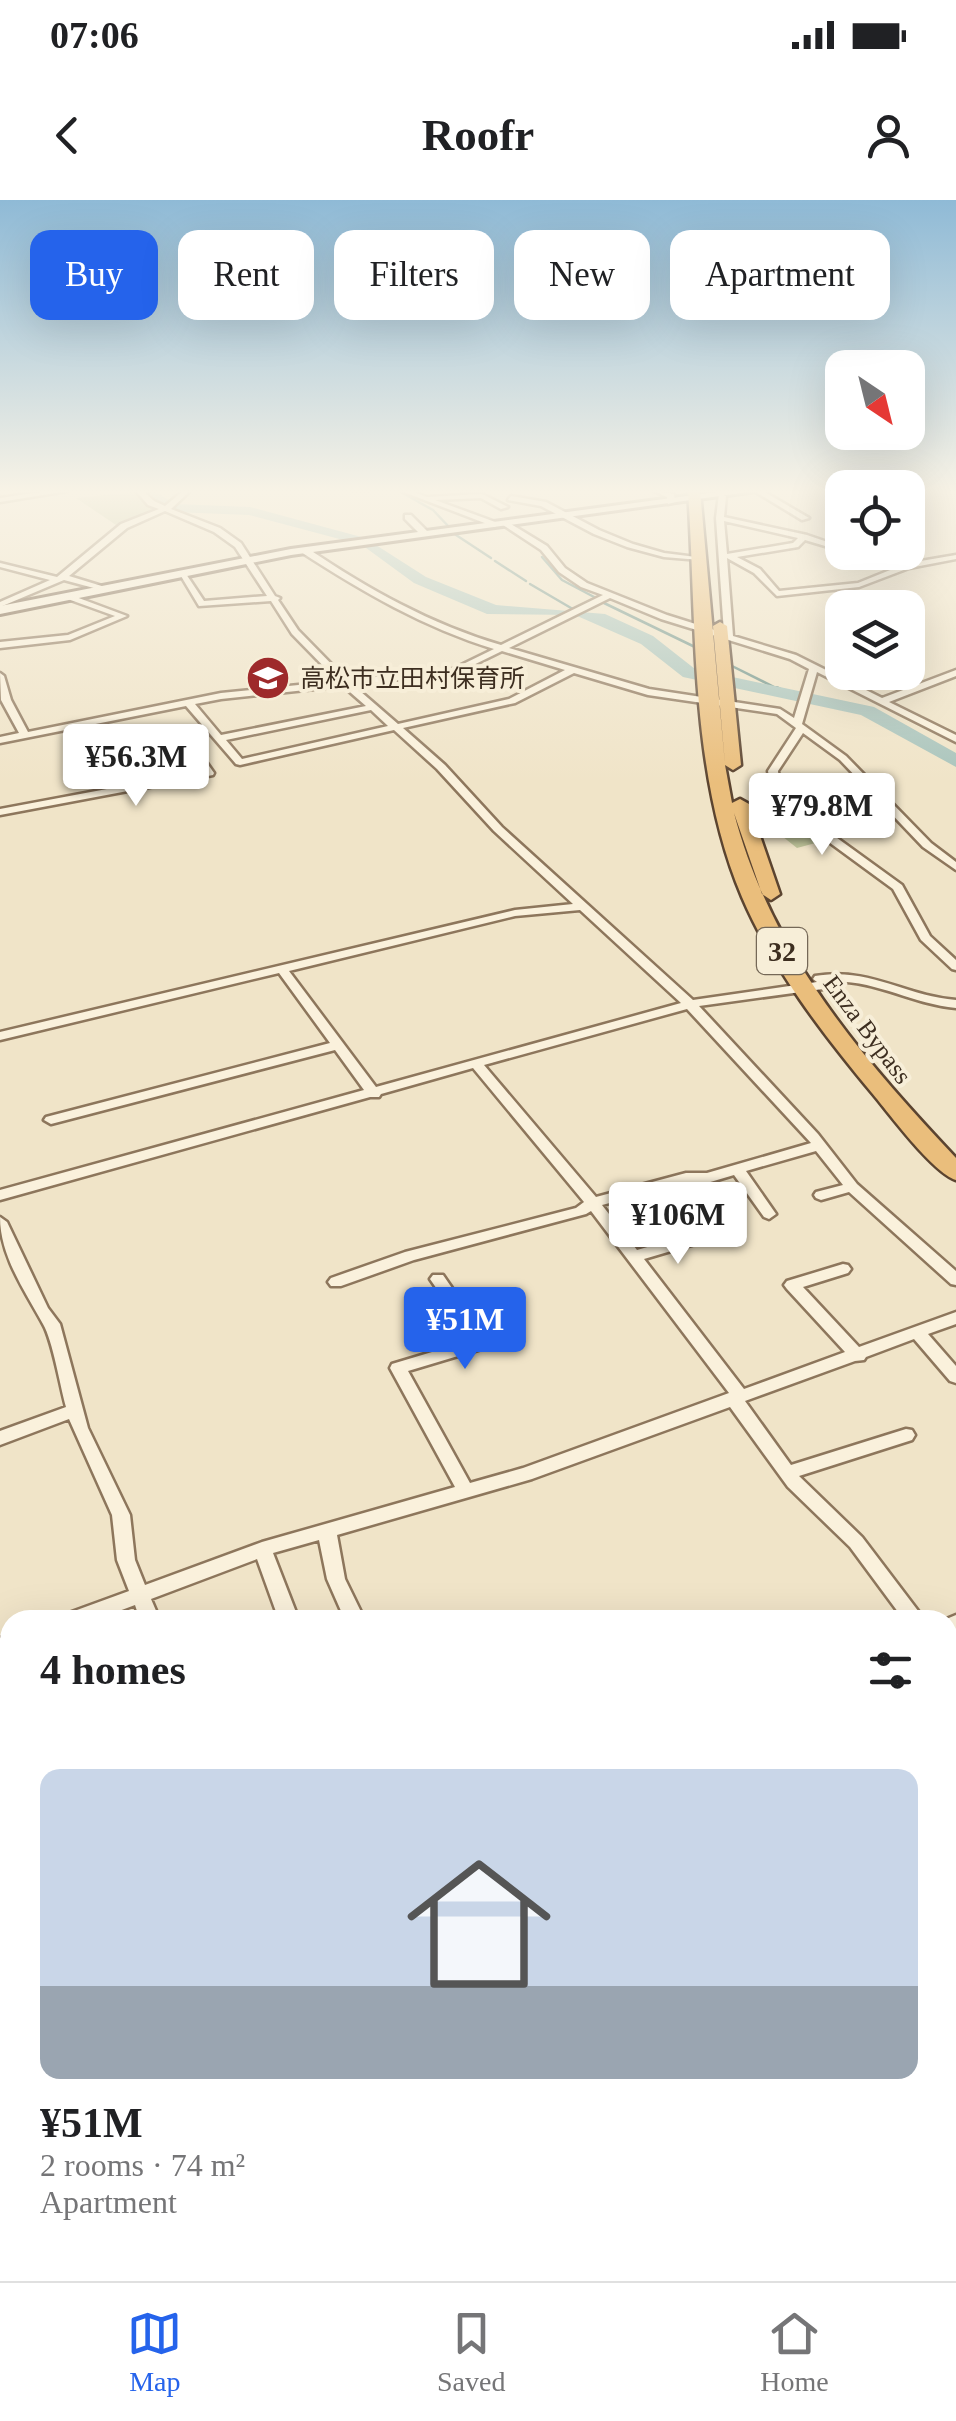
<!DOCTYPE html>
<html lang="en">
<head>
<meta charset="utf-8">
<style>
	:root { --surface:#fff; --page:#f2f2f2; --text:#202124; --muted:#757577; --line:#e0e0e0; --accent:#2563eb }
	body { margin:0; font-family:"Times New Roman","Noto Sans JP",serif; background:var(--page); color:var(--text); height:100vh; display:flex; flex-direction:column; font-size:38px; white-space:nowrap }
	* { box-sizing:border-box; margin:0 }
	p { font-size:32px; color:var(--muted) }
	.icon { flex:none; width:55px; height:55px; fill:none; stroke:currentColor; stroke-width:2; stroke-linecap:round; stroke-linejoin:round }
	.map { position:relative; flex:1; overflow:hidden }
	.panel { position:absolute; left:0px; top:1410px; width:958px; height:672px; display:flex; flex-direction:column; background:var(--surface); border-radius:30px 30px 0 0; box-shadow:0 10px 40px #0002 }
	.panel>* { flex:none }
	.top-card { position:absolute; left:30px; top:30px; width:898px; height:90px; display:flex; gap:20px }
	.needle { width:65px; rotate:145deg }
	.controls { position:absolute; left:825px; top:150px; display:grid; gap:20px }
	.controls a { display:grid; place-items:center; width:100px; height:100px; border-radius:20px; background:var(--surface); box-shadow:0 10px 40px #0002; font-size:50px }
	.price { position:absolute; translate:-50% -85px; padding:0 22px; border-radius:10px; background:#fff; color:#222; font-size:32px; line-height:65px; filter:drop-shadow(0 2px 5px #0008) }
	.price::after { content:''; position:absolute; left:50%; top:60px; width:30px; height:22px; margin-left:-15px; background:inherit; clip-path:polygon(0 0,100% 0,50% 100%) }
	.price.on { background:var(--accent); color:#fff }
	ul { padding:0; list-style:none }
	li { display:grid; align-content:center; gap:20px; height:530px; padding:0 40px }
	li span { display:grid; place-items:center; height:310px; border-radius:20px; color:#555 }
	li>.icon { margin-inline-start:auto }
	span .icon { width:180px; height:180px; fill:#fffc; stroke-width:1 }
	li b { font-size:42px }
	h2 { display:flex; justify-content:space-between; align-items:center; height:120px; padding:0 40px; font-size:42px }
	.tag { padding:0 35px; border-radius:20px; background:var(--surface); box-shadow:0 10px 40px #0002; font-size:35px; line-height:90px }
	.tag.on { background:var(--accent); color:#fff }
	.status { display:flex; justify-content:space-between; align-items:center; height:70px; padding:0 50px; background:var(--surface); direction:ltr }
	.status svg { height:28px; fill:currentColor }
	header { display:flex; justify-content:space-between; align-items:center; height:130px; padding:0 40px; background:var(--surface); font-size:45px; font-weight:800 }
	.tabs { display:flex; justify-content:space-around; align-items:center; height:140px; border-top:2px solid var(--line); background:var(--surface); font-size:28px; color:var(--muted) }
	.tabs a { display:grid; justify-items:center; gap:5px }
	.tabs .on { color:var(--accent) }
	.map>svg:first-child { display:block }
	.cemetery { fill:#bfc49a }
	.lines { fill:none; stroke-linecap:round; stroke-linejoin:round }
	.stream-far1 { stroke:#6f938a; stroke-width:2.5 }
	.stream { stroke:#6f938a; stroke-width:4 }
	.river { fill:#a9c4bc; fill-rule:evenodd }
	.minor-casing { stroke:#8d765c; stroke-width:5 }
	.secondary-casing { stroke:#6f573f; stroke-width:6 }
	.trunk-casing { stroke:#5b4430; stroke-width:5 }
	.motorway-casing { stroke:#5b4430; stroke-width:4 }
	.minor { fill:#faf1dc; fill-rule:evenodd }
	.secondary { fill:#faf1dc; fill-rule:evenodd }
	.trunk { fill:#eabe7c; fill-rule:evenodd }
	.motorway { fill:#e0a458; fill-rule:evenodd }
	.labels { text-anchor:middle; stroke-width:8; stroke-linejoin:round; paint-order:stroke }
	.far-poi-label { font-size:25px; fill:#3d2e20; stroke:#f7eed8; text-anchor:start }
	.far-street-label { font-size:25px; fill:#3d2e20; stroke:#f7eed8 }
	.shield { fill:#f7eed8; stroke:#756857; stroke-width:2.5 }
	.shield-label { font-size:28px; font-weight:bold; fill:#3d2e20 }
</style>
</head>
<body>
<div class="status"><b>07:06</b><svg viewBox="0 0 49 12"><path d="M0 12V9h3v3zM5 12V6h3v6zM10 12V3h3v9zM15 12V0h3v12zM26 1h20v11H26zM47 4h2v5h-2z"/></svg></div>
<header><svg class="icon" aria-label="back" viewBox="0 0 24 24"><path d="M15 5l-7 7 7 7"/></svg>Roofr<svg class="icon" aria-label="person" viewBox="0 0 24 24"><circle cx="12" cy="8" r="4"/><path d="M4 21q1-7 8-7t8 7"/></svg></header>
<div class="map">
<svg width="956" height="2081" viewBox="0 0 956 2081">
	<rect width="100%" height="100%" fill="#f0e4c8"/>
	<g class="cemetery">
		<polygon points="136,292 158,310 119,327 76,298"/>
		<polygon points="776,590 800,619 822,636 823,641 797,648 758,617 753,594"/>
	</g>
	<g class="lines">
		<g class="stream-far1">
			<polyline points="349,291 370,291"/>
			<polyline points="399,291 433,310 450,328"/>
			<polyline points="453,333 491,358"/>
			<polyline points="542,357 562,380 596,398"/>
			<polyline points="495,361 526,381"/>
			<polyline points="530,384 583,415"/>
			<polyline points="604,403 697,448"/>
			<polyline points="728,464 782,491"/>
		</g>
		<polyline class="stream" points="777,488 793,496"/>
		<polygon class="river" points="139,291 154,291 175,304 250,307 365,338 426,377 496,405 605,414 653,436 695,469 874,507 956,553 956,567 861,515 683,477 641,444 575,415 487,414 414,383 362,345 249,315 173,312 147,302"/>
		<g class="minor-casing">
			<g id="minor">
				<polygon points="47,291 67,291 0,302 0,298"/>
				<path d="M136,291H143L154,301L165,306L183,291H190L171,309L220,328L241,343L275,396L280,398L278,400L298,430L347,480L453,469L494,449C423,427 363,392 301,352V348H307C368,389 430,424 501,445L603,395L581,387L559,372L541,350L503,325L506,321L547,346L565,368L587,383L667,415L724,433L716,318L719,294L726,296L724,317L807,335L842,347V351L805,340L798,347L737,357L760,369L779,391L858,383L900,366L849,352H864L909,363L956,355V359L909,368L859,387L777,396L754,373L727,358L733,436L796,455L882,498L956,470V476L889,502L956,535V542L817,472L802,524L846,556L931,643L956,662V670L923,647L840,560L803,533L778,571L779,580L815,622L902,685L930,736L956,760V770L952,769L921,740L893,689L807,626L770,582L768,571L796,528L777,514L648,495L574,473L515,503L403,528L445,565L502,627L693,800L817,782L813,779L815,776C871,767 904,796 956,800V808C911,804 873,778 826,782L829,785L823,789L699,806L818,934L857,984L956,1071V1085L951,1084L849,992L821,1000L816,998L814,995L816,992L843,985L816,951L746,971L776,1014L769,1019L764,1017L734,975L707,983H686L602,1005L637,1050L710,1029L715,1030L717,1034L715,1038L644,1059L744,1189L845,1152L787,1089L784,1085L787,1081L843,1064L848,1065L851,1069L848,1073L803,1087L859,1147L956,1112V1124L928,1134L956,1166V1183L950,1181L914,1139L866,1157L864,1160L855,1161L745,1201L791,1265L906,1229L912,1230L915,1235L912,1240L799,1276L862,1337L925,1420H904L850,1347L788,1287L730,1207L532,1279L337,1335L345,1379L365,1420H345L327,1379L319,1340L273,1353L299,1420H279L257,1359L151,1399L160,1420H140L135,1405L95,1420H63L66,1414L129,1391L117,1360L112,1315L69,1219L0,1245V1231L66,1207C60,1186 53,1141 43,1124C25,1091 0,1056 0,1017L7,1022L48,1108L60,1124L88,1228L130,1315L135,1360L145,1385L262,1342L455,1287L390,1168L392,1164L472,1140L430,1079L433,1075H443L490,1143L488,1147L408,1171L470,1283L523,1268L729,1193L591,1011L586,1014L414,1060L341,1086H331L328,1082L331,1078L405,1052L576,1008L584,1002L473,868L381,894L379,897H370L0,1000V990L364,890L335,850L51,924L44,920L46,917L330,843L279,773L0,840V832L515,710L573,704L494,631L437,569L394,530L240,565L236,564L186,506L0,543V537L19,533L1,500L0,473L4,476L11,500L28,532L221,493L338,481L292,434L271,401L199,406L178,371H184L204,401L267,396L235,347L214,332L165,311L127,328L69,376L105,387V391L64,380L0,407V402L50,380L0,367V363L57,377L121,324L159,309L148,305ZM724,321L798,338L793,343L727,354ZM610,398L661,419L790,459L809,469L794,518L780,509L649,489L509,448ZM502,451L565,470L509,499L398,524L353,485L455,474ZM343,486L366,506L221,535L195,504L221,499ZM371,510L388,526L242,559L226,540ZM580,710L681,803L376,887L289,771L515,716ZM687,809L811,943L707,973H686L596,997L484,865Z"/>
				<polygon points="401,291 411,291 427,297 482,294 508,307 501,309 481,298 435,300 498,323 495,327"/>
				<polygon points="654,291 674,294 675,302 668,304 667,297"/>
				<polygon points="754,291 763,291 809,318 802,320"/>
				<polygon points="511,296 546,302 599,330 633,344 664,353 704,358 700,360 664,357 627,347 594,334 541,306 508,300"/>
				<polygon points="405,315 411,315 428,332 428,336 422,336 405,319"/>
				<polygon points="68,394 127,416 70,440 0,448 0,442 68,435 115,416 65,398 64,396"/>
				<polygon points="199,555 202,556 214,573 213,575 0,615 0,609 203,571 194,558"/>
				<polygon points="956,1415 956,1432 948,1435 948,1420 944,1420"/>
				<polygon points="10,1435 10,1452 0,1455 0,1438"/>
				<polygon points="948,1459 956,1464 956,1490 948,1485"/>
				<polygon points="10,1794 10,1818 0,1822 0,1798"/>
			</g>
		</g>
		<g class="secondary-casing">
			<polygon id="secondary" points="724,291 756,291 291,355 0,414 0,406 291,349"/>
		</g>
		<g class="trunk-casing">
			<g id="trunk">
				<path d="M688,291H700L725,564L713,426L720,422L727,426L741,565L733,570L725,565L732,603L740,599L749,604L780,694L771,700L762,694L734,613C770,751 860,856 956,958V980C933,973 889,913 872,893C822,833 773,769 742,697C689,572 697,424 688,291Z"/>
				<polygon points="956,1912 956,1954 948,1957 948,1915"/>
				<polygon points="956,2033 956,2077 887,2081 891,2072 948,2072 948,2036"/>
				<polygon points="662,2072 717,2072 714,2081 658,2081"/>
			</g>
		</g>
		<g class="motorway-casing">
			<g id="motorway">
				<polygon points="956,1943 956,1991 948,1994 948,1947"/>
				<polygon points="956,1997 956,2044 948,2047 948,2000"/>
				<polygon points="725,2072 784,2072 780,2081 721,2081"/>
				<polygon points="824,2072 883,2072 879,2081 820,2081"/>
			</g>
		</g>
		<use href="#minor" class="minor"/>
		<use href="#secondary" class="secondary"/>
		<use href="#trunk" class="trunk"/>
		<use href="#motorway" class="motorway"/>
	</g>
	<linearGradient id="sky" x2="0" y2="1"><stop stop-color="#8fbad6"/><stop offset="0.5" stop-color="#f8f3e6"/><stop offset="1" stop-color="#f8f3e6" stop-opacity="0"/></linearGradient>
	<rect width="956" height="583" fill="url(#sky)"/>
	<defs>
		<g id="school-disc" transform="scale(2.25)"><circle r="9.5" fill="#9e2a2b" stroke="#f7eed8"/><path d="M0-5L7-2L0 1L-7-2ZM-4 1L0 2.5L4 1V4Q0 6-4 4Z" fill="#fff"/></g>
	</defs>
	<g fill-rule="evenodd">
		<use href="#school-disc" x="268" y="478"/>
	</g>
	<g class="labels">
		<g class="far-poi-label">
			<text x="300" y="487">高松市立田村保育所</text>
		</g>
		<g class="far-street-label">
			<text transform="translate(868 829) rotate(53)" y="9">Enza Bypass</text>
		</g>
		<rect class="shield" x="757" y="728" width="50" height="46" rx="8"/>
		<g class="shield-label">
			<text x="782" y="761">32</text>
		</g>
	</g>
</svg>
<div class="controls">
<a><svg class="needle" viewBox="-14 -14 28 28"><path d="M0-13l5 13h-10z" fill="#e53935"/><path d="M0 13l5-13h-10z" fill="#757577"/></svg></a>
<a><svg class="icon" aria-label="locate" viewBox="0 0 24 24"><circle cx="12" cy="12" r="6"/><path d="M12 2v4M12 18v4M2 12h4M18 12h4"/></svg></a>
<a><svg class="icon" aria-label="layers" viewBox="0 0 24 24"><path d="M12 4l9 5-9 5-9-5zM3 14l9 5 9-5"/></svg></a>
</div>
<b class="price" style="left:136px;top:609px">¥56.3M</b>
<b class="price" style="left:822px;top:658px">¥79.8M</b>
<b class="price" style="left:678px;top:1067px">¥106M</b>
<b class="price on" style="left:465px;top:1172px">¥51M</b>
<div class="top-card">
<a class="tag on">Buy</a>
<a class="tag">Rent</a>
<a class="tag">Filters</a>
<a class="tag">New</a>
<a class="tag">Apartment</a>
</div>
<section class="panel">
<h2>4 homes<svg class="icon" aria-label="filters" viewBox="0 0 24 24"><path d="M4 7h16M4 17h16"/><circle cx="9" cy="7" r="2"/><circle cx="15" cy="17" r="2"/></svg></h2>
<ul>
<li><span style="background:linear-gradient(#c9d6e8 70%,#9aa5b1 0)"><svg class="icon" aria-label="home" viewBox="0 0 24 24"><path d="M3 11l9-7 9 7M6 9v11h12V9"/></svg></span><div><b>¥51M</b><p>2 rooms · 74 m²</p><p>Apartment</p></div></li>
</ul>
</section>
</div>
<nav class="tabs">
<a class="on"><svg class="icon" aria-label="map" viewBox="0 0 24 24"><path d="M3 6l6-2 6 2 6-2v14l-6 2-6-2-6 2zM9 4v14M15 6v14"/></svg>Map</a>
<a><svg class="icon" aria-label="saved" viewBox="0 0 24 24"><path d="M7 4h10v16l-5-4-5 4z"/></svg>Saved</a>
<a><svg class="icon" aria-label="home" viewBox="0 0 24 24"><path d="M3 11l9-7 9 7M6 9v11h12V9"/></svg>Home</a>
</nav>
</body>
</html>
